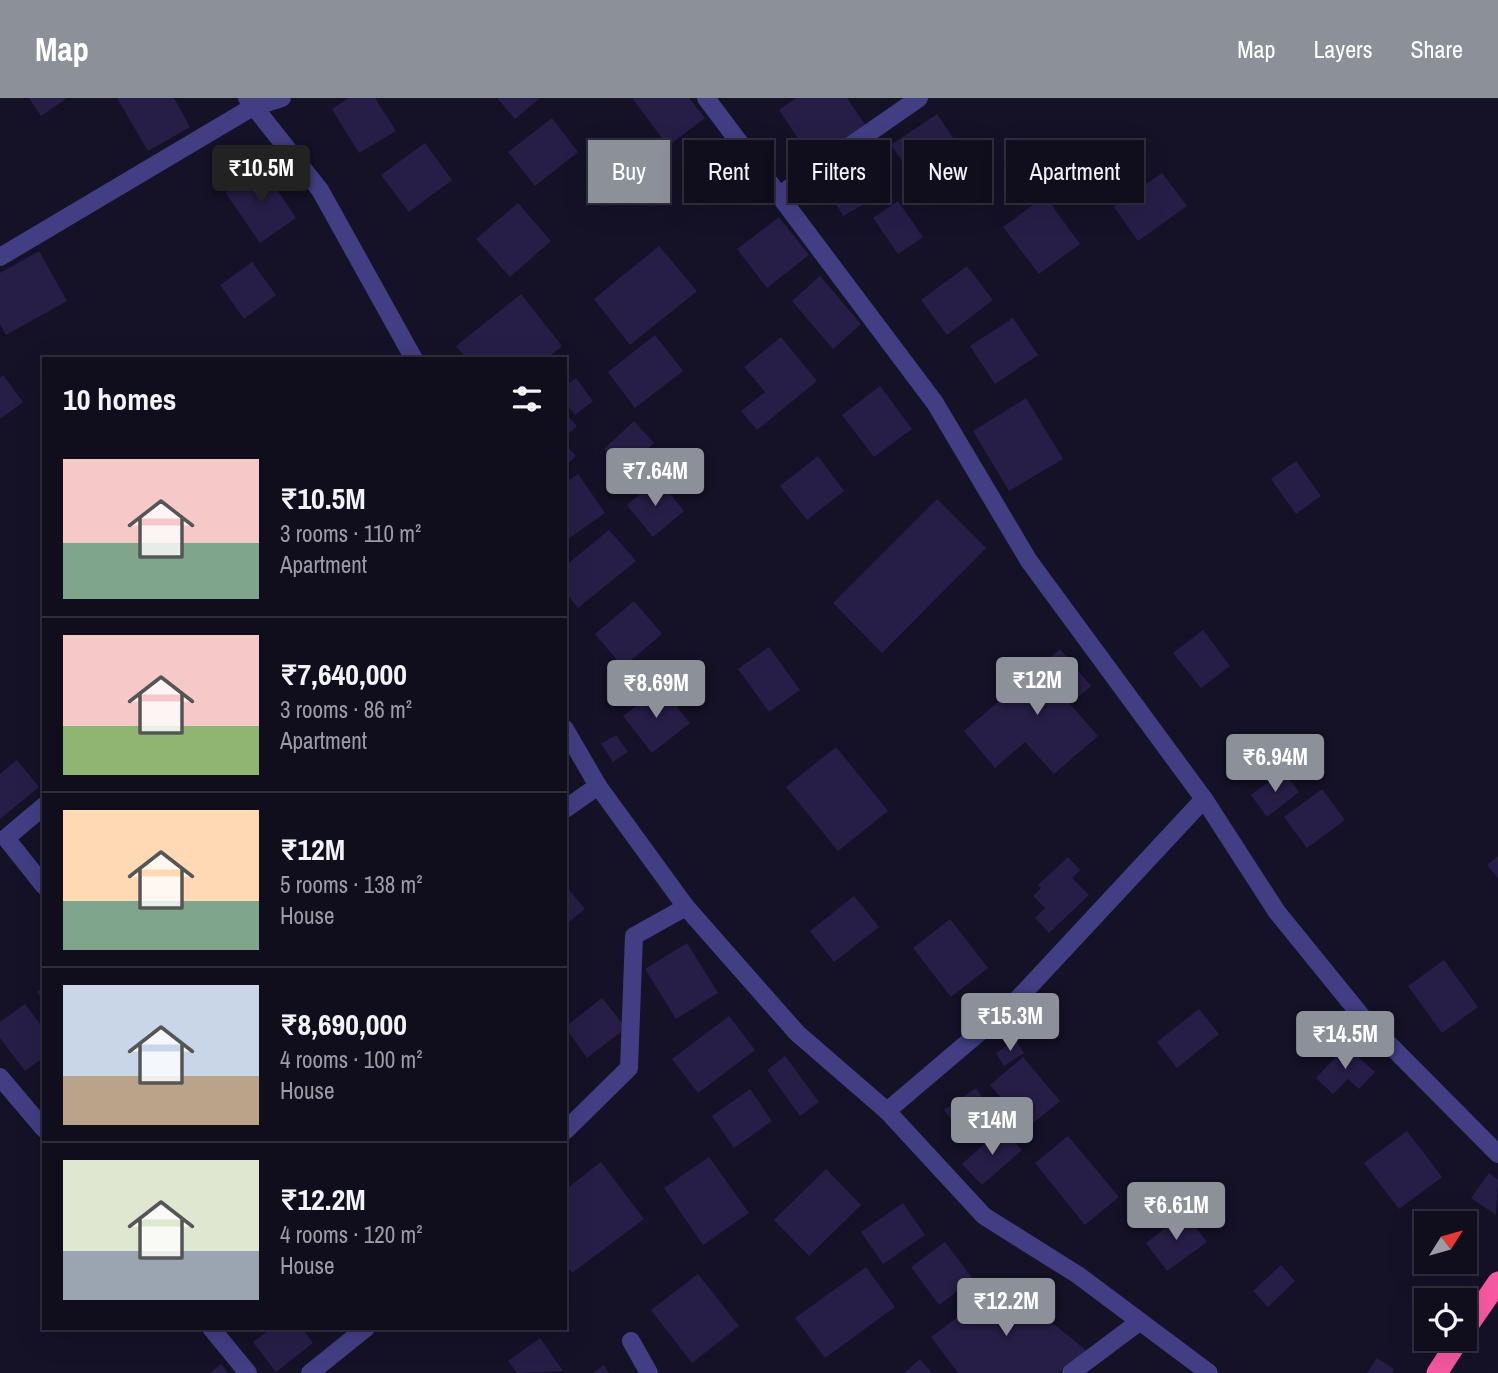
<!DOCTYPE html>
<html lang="en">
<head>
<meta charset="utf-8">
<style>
	:root { --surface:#100d1d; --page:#1e1b2a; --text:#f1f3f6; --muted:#9c9ca4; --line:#302d3b; --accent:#8c9099 }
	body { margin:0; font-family:"Archivo Narrow",sans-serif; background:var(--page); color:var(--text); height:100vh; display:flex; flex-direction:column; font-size:26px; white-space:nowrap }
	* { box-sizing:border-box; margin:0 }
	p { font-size:23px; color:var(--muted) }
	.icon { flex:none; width:38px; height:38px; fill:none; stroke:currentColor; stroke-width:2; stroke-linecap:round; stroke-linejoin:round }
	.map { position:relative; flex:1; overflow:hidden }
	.drawer { position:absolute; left:42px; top:259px; width:525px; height:973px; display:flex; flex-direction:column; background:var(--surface); border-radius:0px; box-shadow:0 7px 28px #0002,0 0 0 2px var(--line) }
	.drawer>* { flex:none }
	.guide { position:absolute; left:588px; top:42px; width:665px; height:63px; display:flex; gap:14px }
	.needle { width:46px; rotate:53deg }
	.buttons { position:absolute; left:1414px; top:1113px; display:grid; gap:14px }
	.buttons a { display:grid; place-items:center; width:63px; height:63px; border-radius:0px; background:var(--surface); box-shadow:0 7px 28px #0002,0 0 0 2px var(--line); font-size:35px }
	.price { position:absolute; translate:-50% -60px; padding:0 16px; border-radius:7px; background:var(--accent); color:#fff; font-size:23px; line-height:46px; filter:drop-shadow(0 2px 4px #0008) }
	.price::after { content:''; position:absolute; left:50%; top:42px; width:21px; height:16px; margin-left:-10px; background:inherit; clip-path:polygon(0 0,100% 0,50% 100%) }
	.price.active { background:#222; color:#fff }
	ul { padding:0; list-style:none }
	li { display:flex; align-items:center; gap:21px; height:175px; padding:0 21px }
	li+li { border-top:2px solid var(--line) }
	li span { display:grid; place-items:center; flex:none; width:196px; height:140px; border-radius:0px; color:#555 }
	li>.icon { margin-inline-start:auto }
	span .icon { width:84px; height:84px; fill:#fffc; stroke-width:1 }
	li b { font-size:30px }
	h2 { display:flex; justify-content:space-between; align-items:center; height:84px; padding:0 21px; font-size:30px }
	.chip { padding:0 24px; border-radius:0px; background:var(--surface); box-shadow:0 7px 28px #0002,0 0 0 2px var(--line); font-size:24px; line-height:63px }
	.chip.active { background:var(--accent); color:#fff }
	header { display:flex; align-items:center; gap:42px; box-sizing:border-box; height:98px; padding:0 35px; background:var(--accent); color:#fff }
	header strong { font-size:33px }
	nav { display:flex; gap:38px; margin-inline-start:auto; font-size:24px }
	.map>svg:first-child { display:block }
	.building { fill:#271e47 }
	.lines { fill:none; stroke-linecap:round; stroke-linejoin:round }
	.street { stroke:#423e84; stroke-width:18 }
	.highway { stroke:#f859a2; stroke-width:21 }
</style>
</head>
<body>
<header>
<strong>Map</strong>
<nav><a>Map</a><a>Layers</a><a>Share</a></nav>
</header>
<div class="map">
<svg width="1498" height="1275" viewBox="0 0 1498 1275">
	<rect width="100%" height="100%" fill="#151127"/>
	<g class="building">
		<polygon points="29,0 67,0 41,18"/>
		<polygon points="117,0 174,0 190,29 148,53"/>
		<polygon points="349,0 375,0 396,33 359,55 332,11"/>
		<polygon points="497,0 540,0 515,21"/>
		<polygon points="632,0 689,0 705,20 668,48"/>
		<polygon points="796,0 847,0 866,28 814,64 779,12"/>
		<polygon points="937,16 964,56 919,87 891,47"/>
		<polygon points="552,20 578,54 535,88 508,54"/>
		<polygon points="425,45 452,82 409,114 381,77"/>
		<polygon points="858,48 884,95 843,118 817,71"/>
		<polygon points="262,69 296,120 260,145 225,94"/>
		<polygon points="1162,75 1187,108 1138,143 1114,109"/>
		<polygon points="1045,98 1080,146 1039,176 1003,129"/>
		<polygon points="898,103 923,139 898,156 873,120"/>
		<polygon points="518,105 551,143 510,179 476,141"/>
		<polygon points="779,119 809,157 767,190 737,151"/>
		<polygon points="659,148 697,193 630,247 594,201"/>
		<polygon points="39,153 67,203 6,237 0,226 0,175"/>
		<polygon points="252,164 276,197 244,221 220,187"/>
		<polygon points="967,168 993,202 947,237 921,202"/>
		<polygon points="820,178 861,226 833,251 792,203"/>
		<polygon points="521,196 562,248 546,261 467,261 456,248"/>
		<polygon points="1013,220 1038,257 995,286 970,248"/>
		<polygon points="655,237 683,273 635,310 608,274"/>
		<polygon points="781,239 817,283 757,332 741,313 765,294 744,269"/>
		<polygon points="3,277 23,304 0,321 0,280"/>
		<polygon points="576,280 593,303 575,317 565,303 565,288"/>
		<polygon points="880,288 912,331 874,359 842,317"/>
		<polygon points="1026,300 1063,361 1009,393 973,333"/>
		<polygon points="565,315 577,328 565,339"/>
		<polygon points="634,323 654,345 624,373 604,351"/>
		<polygon points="565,346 576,358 565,368"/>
		<polygon points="818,358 844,393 807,422 780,388"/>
		<polygon points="1296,363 1321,398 1296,416 1271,381"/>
		<polygon points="578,376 605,415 568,441 565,438 565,385"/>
		<polygon points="658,381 684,413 653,439 627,407"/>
		<polygon points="937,401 986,450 882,555 833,505"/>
		<polygon points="609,432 636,463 578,510 565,494 565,468"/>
		<polygon points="634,503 662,536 623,569 595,536"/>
		<polygon points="1203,532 1230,568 1201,590 1173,555"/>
		<polygon points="769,549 800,592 769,614 738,571"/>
		<polygon points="1060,551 1091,588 1070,606 1098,638 1054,676 1025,644 995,670 964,633"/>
		<polygon points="661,589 690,625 652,655 623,618"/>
		<polygon points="616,637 628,654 613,664 601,646"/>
		<polygon points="836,649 888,713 838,753 786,689"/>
		<polygon points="17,662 39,689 0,721 0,676"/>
		<polygon points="1283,673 1299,694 1267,719 1251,697"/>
		<polygon points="1322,691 1345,722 1307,750 1284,719"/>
		<polygon points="1498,758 1498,780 1487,767"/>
		<polygon points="1068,759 1080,772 1072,780 1089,797 1049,835 1035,820 1045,810 1033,798 1041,790 1038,787"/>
		<polygon points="565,787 585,811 565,827"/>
		<polygon points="854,798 879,829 834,864 810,833"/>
		<polygon points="950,821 988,870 951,899 913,850"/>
		<polygon points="687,845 718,895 676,921 645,871"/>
		<polygon points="1444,862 1478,909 1442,935 1408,888"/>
		<polygon points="44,889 44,903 37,894"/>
		<polygon points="602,900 626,930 587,960 565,929"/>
		<polygon points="25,906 44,931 44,959 25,973 0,940 0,924"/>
		<polygon points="1199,911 1219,936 1177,970 1157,944"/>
		<polygon points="729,918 755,952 698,995 672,961"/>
		<polygon points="1016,942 1024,955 1004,968 996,955"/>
		<polygon points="1346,948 1375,974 1359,991 1348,981 1333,996 1316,980"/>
		<polygon points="785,958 819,1004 800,1018 767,972"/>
		<polygon points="1023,959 1060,1003 1027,1030 990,987"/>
		<polygon points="976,990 992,1014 961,1035 944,1012"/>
		<polygon points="750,991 772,1023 734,1050 712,1018"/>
		<polygon points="1002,1030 1022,1052 982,1087 962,1066"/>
		<polygon points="1407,1033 1442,1079 1399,1111 1364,1065"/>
		<polygon points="1068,1038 1119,1099 1085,1127 1035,1065"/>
		<polygon points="709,1059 749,1115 703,1147 664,1090"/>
		<polygon points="601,1064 644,1121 572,1175 565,1166 565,1092"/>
		<polygon points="826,1071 861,1107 809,1158 774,1122"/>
		<polygon points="1489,1075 1498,1082 1496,1117 1471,1100"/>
		<polygon points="903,1105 925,1137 883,1166 861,1134"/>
		<polygon points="1185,1115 1207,1144 1167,1173 1146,1145"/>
		<polygon points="945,1144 973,1181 939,1207 911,1169"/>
		<polygon points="1281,1167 1295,1183 1268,1209 1253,1193"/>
		<polygon points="866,1169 895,1209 825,1260 795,1220"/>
		<polygon points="698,1176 739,1228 692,1265 651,1212"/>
		<polygon points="1003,1185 1087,1253 1058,1275 958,1275 931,1239"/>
		<polygon points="272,1230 302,1230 313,1245 276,1274 253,1244"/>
		<polygon points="540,1240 563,1273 517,1275 508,1263"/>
		<polygon points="1377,1260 1394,1271 1392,1275 1367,1275"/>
		<polygon points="920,1261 932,1275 904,1275"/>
		<polygon points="221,1266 228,1275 210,1275"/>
		<polygon points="604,1267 609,1275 593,1275"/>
	</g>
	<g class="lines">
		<g class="street">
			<polyline points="247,0 320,92 414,261"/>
			<polyline points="706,0 935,305 1029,463 1204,701 1277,814 1363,920 1498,1056"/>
			<polyline points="781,96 919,0"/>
			<polyline points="0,159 251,10 282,0"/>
			<polyline points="565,631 598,688 686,809 797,935 887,1013 984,1118 1078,1177 1209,1275"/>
			<polyline points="44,708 6,740 44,788"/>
			<polyline points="565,711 598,688"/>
			<polyline points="0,979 44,1031"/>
			<polyline points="887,1013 1014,905 1204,701"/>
			<polyline points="565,1033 629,970 634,838 686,809"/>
			<polyline points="211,1230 248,1275"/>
			<polyline points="631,1243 649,1275"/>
			<polyline points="310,1275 366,1230"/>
			<polyline points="1071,1275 1139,1224"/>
		</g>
		<g class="highway">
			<polyline points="1465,1232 1498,1184"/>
			<polyline points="1437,1275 1459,1241"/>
		</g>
	</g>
</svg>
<div class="buttons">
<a><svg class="needle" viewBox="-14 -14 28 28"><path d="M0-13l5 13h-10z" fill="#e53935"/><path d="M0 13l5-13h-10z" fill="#9c9ca4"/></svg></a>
<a><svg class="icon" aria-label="locate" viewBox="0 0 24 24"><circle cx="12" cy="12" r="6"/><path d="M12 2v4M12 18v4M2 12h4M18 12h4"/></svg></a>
</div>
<b class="price active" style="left:261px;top:107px">₹10.5M</b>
<b class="price" style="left:655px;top:410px">₹7.64M</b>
<b class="price" style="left:1037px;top:619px">₹12M</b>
<b class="price" style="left:656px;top:622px">₹8.69M</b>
<b class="price" style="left:1275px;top:696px">₹6.94M</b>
<b class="price" style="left:1010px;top:955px">₹15.3M</b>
<b class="price" style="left:1345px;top:973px">₹14.5M</b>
<b class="price" style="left:992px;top:1059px">₹14M</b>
<b class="price" style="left:1176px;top:1144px">₹6.61M</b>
<b class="price" style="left:1006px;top:1240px">₹12.2M</b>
<div class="guide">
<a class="chip active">Buy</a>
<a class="chip">Rent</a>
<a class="chip">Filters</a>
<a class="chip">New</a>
<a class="chip">Apartment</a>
</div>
<section class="drawer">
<h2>10 homes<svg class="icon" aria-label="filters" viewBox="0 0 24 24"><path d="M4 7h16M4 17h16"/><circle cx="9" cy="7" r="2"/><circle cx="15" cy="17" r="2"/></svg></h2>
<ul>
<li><span style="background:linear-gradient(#f6c9c9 60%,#7fa58c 0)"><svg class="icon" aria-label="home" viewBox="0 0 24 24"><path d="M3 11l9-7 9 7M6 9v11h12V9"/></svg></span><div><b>₹10.5M</b><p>3 rooms · 110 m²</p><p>Apartment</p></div></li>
<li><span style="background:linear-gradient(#f6c9c9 65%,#8fb573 0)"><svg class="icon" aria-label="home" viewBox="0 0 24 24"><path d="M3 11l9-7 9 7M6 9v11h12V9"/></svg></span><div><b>₹7,640,000</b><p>3 rooms · 86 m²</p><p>Apartment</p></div></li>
<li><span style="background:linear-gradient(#ffd9b3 65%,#7fa58c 0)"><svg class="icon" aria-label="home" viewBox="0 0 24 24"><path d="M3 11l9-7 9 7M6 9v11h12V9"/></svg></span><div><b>₹12M</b><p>5 rooms · 138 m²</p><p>House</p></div></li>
<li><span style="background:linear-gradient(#c9d6e8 65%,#b9a48a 0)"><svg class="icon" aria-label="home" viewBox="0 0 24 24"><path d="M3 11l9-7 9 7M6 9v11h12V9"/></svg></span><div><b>₹8,690,000</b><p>4 rooms · 100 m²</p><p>House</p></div></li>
<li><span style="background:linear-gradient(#dfe7d0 65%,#9aa5b1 0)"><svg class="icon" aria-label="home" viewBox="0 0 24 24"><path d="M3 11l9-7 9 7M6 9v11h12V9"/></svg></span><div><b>₹12.2M</b><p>4 rooms · 120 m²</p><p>House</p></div></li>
</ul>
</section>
</div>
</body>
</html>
